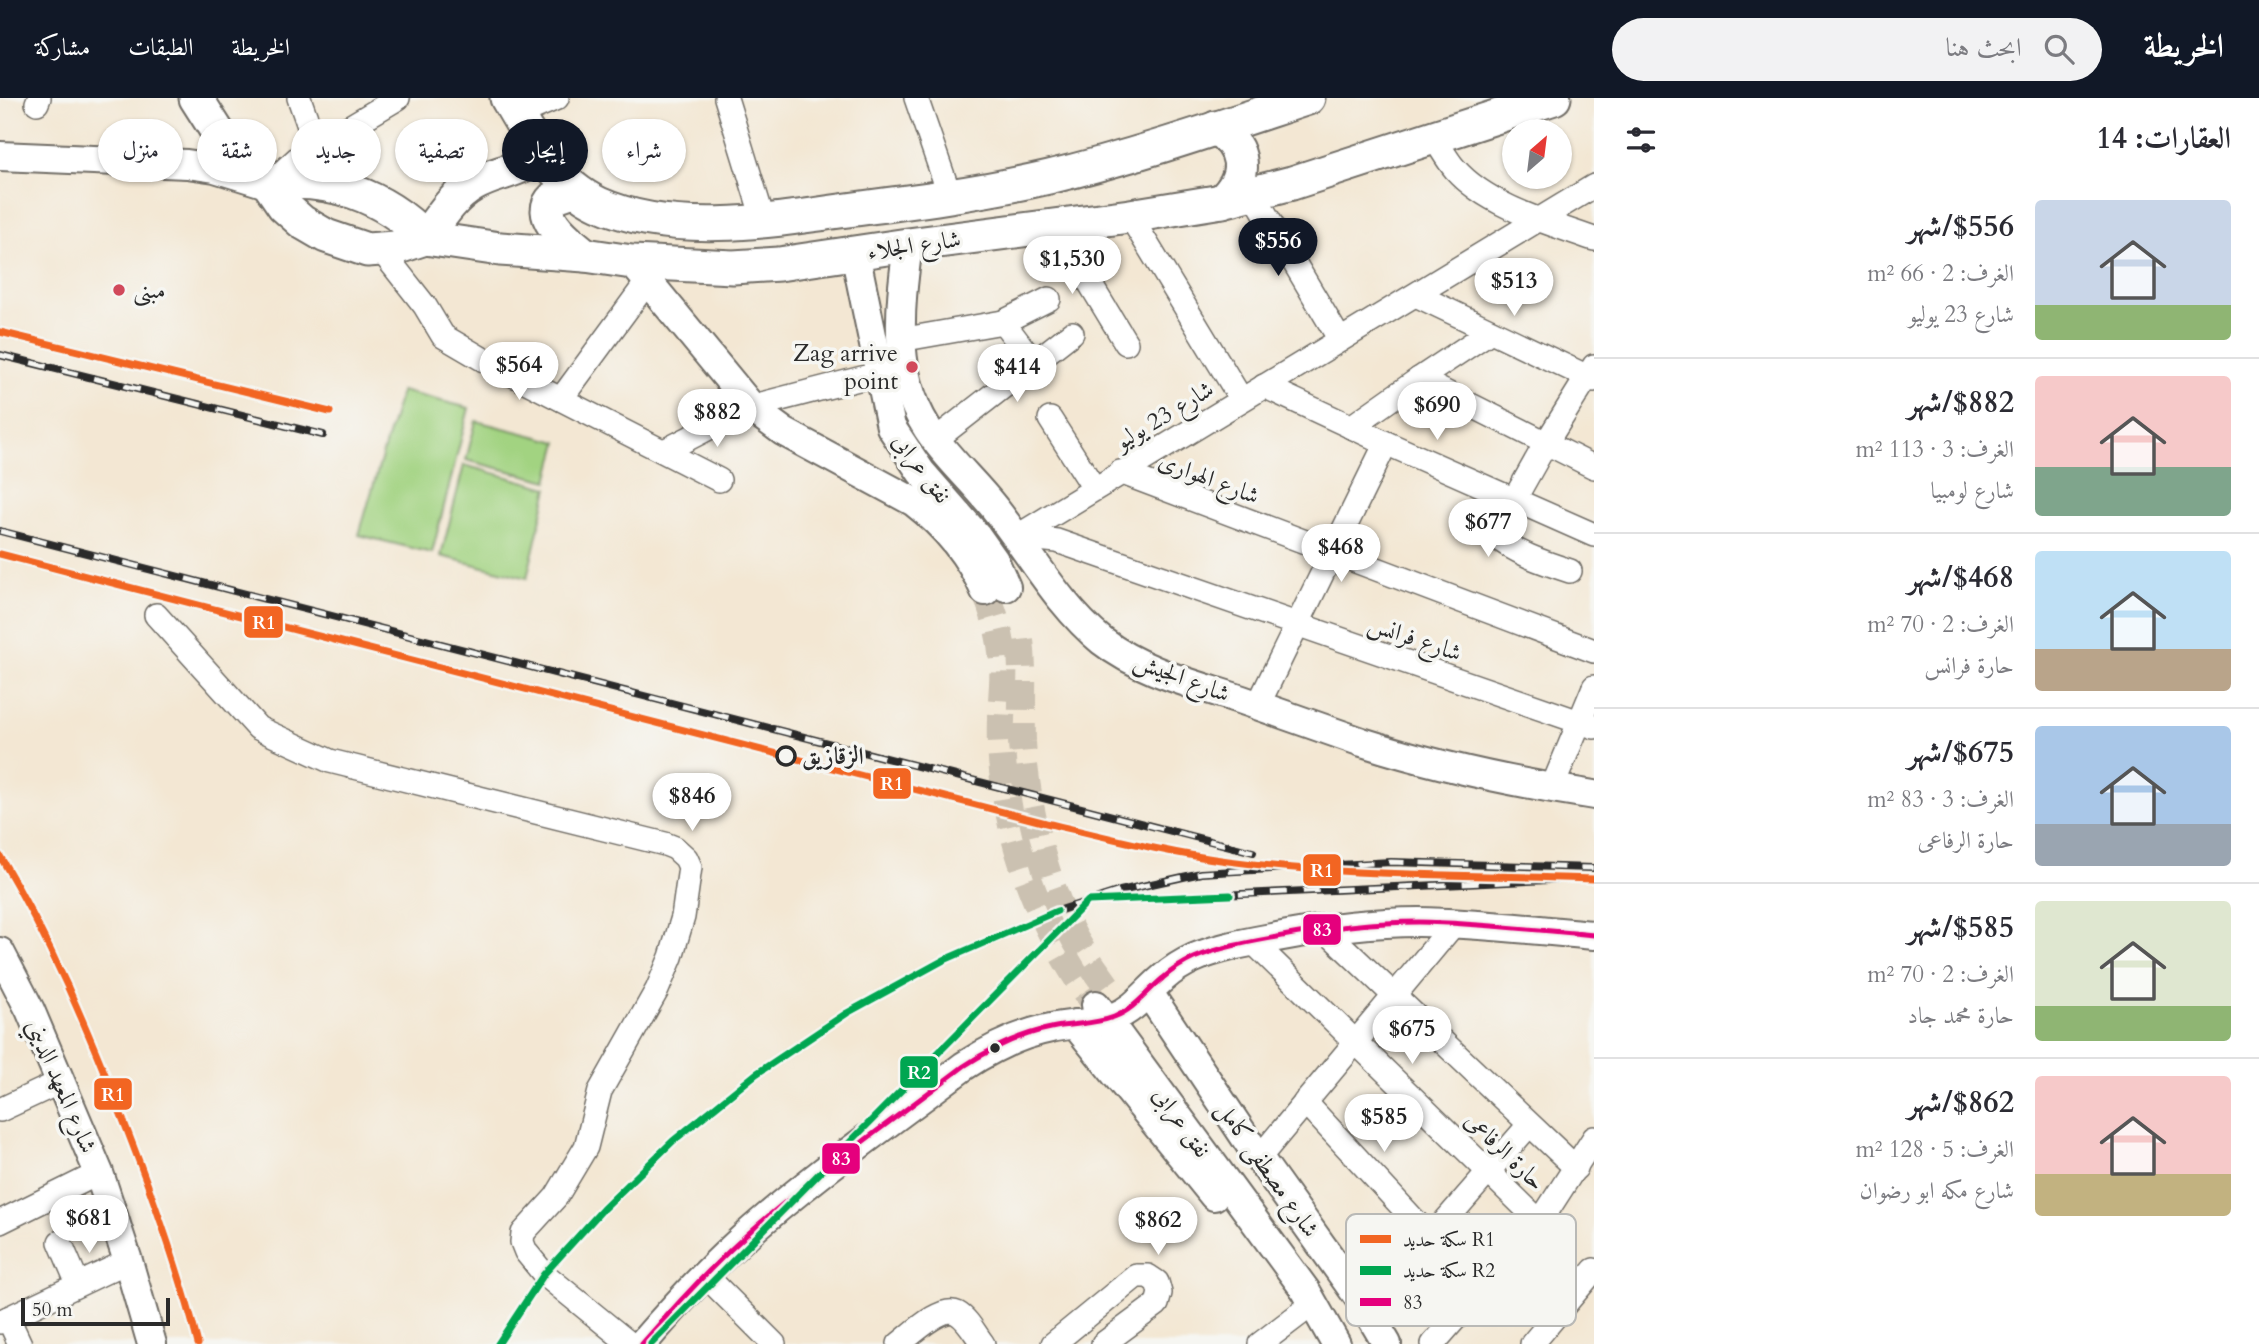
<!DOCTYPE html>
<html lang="ar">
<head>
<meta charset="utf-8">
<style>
	:root { --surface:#fff; --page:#f2f2f3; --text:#2b2b33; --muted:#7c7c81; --line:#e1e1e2; --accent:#111827 }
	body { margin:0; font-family:Cardo,Amiri,serif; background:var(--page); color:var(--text); direction:rtl; height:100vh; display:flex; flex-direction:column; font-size:26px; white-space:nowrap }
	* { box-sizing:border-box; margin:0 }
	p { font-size:23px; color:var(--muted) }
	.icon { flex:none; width:38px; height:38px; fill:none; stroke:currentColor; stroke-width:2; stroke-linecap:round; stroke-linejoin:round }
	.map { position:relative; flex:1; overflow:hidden; direction:ltr }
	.panel { display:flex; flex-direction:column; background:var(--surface); width:665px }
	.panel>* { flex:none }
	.top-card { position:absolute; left:21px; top:21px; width:665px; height:63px; direction:rtl; display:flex; gap:14px }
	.needle { width:46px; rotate:28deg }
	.controls { position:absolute; left:1502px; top:21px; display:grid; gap:14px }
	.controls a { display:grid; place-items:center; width:70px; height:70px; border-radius:50%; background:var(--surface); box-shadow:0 2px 5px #0004; font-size:35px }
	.scale { position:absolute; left:21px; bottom:18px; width:149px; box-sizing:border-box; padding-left:7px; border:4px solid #2b2b2b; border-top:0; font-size:19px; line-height:24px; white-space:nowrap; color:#2b2b2b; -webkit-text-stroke:5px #f6f6f2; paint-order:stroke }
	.price { position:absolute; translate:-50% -60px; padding:0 16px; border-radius:24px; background:#fff; color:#222; font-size:23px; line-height:46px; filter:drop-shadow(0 2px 4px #0008) }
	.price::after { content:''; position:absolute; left:50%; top:42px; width:21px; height:16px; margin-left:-10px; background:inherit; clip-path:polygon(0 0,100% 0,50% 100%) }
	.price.active { background:var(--accent); color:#fff }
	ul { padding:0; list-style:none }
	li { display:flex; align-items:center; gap:21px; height:175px; padding:0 28px }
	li+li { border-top:2px solid var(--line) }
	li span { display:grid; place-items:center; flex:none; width:196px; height:140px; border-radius:7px; color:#555 }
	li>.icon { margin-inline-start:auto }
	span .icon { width:84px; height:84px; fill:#fffc; stroke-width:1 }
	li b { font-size:30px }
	h2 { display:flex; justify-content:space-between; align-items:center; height:84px; padding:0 28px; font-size:30px }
	.pill { padding:0 24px; border-radius:32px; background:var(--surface); box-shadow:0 2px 5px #0004; font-size:24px; line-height:63px }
	.pill.active { background:var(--accent); color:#fff }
	header { display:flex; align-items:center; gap:42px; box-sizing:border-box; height:98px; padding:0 35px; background:var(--accent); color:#fff }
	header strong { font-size:33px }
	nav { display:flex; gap:38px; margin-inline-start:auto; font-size:24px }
	.search { width:490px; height:63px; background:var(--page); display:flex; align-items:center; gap:18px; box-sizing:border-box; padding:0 24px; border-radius:38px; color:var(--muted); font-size:26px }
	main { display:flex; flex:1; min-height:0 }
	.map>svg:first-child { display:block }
	.green { fill:#a2d381; stroke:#667f56; stroke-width:2 }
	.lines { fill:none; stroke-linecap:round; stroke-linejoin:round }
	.major-tunnel { stroke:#cbc1b1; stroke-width:28; stroke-dasharray:28 14; stroke-linecap:butt }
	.minor-casing { stroke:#716d66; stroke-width:26 }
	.major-casing { stroke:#716d66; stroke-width:32 }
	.highway-casing { stroke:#716d66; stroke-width:37 }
	.minor { stroke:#fff; stroke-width:23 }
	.major { stroke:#fff; stroke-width:28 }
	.highway { stroke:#fff; stroke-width:33 }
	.rail-casing { stroke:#2b2b2b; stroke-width:8 }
	.rail { stroke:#f6f6f2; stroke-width:5; stroke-dasharray:16; stroke-linecap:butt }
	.bus-1-casing { stroke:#f6f6f2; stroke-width:10 }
	.bus-1 { stroke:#e5007d; stroke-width:5 }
	.rail-1-casing { stroke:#f6f6f2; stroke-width:12 }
	.rail-2-casing { stroke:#f6f6f2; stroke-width:12 }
	.rail-1 { stroke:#f26522; stroke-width:7 }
	.rail-2 { stroke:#00a651; stroke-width:7 }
	.poi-dot { fill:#d1495b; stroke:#f6f6f2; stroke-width:2.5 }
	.stop-dot { fill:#f6f6f2; stroke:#2b2b2b; stroke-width:3.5 }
	.bus-dot { fill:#2b2b2b; stroke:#f6f6f2; stroke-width:2.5 }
	.labels { text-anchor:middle; stroke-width:7; stroke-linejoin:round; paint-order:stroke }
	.street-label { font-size:24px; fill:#2b2b2b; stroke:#f6f6f2 }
	.poi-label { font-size:24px; fill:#2b2b2b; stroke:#f6f6f2; text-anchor:start }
	.stop-label { font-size:24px; font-weight:bold; fill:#2b2b2b; stroke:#f6f6f2; text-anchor:start }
	.key { fill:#f6f6f2; stroke:#b9b9b6; stroke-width:2 }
	.key-label { font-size:19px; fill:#2b2b2b }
	.line-badge { stroke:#f6f6f2; stroke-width:2.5 }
	.badge-label { font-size:19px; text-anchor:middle; font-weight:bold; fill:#fff }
</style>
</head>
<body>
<header>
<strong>الخريطة</strong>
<div class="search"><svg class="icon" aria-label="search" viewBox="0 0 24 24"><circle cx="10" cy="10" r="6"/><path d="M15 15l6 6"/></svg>ابحث هنا</div>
<nav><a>الخريطة</a><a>الطبقات</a><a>مشاركة</a></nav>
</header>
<main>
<section class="panel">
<h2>العقارات: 14<svg class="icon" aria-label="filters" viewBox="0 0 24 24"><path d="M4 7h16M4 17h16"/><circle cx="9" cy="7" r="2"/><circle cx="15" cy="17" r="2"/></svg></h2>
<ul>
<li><span style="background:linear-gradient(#c9d6e8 75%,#8fb573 0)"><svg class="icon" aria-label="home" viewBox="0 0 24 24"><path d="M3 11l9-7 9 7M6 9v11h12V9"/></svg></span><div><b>$556/شهر</b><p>الغرف: 2 · 66 m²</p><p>شارع 23 يوليو</p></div></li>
<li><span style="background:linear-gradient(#f6c9c9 65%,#7fa58c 0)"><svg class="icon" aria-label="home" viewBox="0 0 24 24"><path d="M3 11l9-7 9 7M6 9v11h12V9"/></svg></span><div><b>$882/شهر</b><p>الغرف: 3 · 113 m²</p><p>شارع لومبيا</p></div></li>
<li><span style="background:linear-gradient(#bfe0f5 70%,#b9a48a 0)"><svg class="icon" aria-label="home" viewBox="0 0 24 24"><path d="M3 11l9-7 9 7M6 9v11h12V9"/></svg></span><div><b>$468/شهر</b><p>الغرف: 2 · 70 m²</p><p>حارة فرانس</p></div></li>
<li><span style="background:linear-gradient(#a9c7e8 70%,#9aa5b1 0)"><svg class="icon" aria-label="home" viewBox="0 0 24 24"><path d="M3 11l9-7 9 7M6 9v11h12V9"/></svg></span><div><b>$675/شهر</b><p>الغرف: 3 · 83 m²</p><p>حارة الرفاعى</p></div></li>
<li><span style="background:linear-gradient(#dfe7d0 75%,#8fb573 0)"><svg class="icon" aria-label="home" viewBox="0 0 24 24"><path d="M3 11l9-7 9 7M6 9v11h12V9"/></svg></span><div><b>$585/شهر</b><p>الغرف: 2 · 70 m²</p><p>حارة محمد جاد</p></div></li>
<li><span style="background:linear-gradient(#f6c9c9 70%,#c2b280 0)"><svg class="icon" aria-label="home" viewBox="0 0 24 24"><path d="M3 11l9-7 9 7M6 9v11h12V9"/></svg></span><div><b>$862/شهر</b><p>الغرف: 5 · 128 m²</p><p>شارع مكه ابو رضوان</p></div></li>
</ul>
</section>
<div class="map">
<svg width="1594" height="1246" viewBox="0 0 1594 1246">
	<rect width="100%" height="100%" fill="#f6f6f2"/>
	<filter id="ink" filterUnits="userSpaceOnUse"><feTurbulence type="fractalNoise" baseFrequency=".0143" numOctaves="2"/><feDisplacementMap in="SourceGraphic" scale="14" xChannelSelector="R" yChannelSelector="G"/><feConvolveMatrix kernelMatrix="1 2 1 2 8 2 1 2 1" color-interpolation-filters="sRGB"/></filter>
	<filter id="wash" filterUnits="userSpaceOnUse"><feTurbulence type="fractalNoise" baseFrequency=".00686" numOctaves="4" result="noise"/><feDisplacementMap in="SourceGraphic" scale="28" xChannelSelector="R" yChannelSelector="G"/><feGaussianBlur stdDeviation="1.57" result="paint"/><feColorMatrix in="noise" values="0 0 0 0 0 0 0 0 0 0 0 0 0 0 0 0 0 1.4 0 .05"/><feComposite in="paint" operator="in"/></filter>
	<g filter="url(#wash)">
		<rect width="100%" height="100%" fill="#f3e7d3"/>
		<g class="green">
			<polygon points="401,293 469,310 432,455 359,437"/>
			<polygon points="476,323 558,344 548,383 466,362"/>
			<polygon points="464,367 548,390 527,480 441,458"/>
		</g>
	</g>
	<g filter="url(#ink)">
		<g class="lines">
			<g class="major-tunnel">
				<path d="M985,493C998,523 1005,553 1003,586C1002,606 1000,625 1001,645C1005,741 1039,829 1096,907"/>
				<path d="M1020,542C1024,576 1021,610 1022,644C1026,710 1047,797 1082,853C1092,868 1103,883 1113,897"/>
			</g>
			<g class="minor-casing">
				<g id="minor">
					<polyline points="299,0 316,48"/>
					<polyline points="726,0 764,124"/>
					<polyline points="916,0 950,98"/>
					<polyline points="37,5 39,0"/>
					<polyline points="517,17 557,0"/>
					<path d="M1434,40C1441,50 1447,62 1455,71C1487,108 1549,125 1594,141"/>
					<polyline points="269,86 299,59 398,0"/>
					<polyline points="1253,95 1340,242"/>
					<polyline points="1130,118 1241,301"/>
					<polyline points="1055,128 1126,245"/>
					<polyline points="381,152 425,208 443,238 484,262 719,382"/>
					<polyline points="1416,197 1594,282"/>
					<polyline points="1003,224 1034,265"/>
					<polyline points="900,242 1003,224 1049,201"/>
					<polyline points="1419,281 1594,369"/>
					<polyline points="1264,288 1386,345 1594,437"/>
					<polyline points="561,301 647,184"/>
					<polyline points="1050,321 1094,390"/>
					<polyline points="1351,329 1419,281 1491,233"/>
					<polyline points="935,342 1072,235"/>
					<polyline points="664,353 750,309 897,271"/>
					<polyline points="1120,374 1594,553"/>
					<path d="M1506,398L1491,430L1492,436C1515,455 1542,464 1570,473"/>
					<polyline points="1514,402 1546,345 1594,268"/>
					<polyline points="1016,439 1594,88"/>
					<polyline points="1019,443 1037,441 1057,443 1594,629"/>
					<polyline points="156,517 258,630 330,663 665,746 675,750 686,760 690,769 683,819 671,859 657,892 600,993 586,1049 556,1099 523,1135 522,1144 526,1154 544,1176 630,1246"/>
					<polyline points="1258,607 1386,345"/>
					<polyline points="1552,690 1594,589"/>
					<polyline points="1323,830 1576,1070"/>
					<polyline points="1252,843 1540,1124"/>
					<polyline points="1305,1004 1430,1139"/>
					<polyline points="0,1012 60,984"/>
					<polyline points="1259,1060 1454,826"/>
					<polyline points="0,1124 99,1075"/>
					<polyline points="60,1144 78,1186"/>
					<polyline points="705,1177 774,1246"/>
					<polyline points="1364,1207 1406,1168 1529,1027"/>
					<polyline points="8,1220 20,1246"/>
					<polyline points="0,1224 128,1163"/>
					<path d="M899,1246C912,1236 942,1207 957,1215C968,1221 975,1236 983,1246"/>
					<polyline points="1053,1246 1136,1178 1148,1178 1157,1184 1160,1195 1157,1206 1103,1246"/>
					<polyline points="1260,1246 1306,1211"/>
					<polyline points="1433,1246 1540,1124 1594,1040"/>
					<polyline points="1532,1246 1594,1172"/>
				</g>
			</g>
			<g class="major-casing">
				<g id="major">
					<polyline points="0,58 187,66 215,70 267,86"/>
					<path d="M908,147C899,213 891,283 934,340C952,365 977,387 996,412C1030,455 1059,508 1102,543C1143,575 1199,587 1248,604C1286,617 1324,631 1362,644C1437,668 1516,685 1594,697"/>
					<polyline points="855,155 891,329 921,374 977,438 994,462 1006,489"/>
					<path d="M632,164L754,312L784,334L914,404C945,428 969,456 985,493"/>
					<polyline points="0,854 30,912 99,1075 128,1163 152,1246"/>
					<polyline points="1149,895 1259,1060 1364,1207 1387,1246"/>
					<polyline points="1096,907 1306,1193 1336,1246"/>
					<polyline points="1075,926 1214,1098"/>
					<path d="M642,1246C673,1210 706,1174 741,1142C811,1079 889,1025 964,968C990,951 1020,936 1051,930C1072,925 1093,927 1114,919C1135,911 1146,894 1163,880C1172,872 1183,865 1194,860C1220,849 1250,844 1277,839C1324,830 1371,824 1419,824C1477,825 1536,832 1594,837"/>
				</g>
			</g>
			<g class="highway-casing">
				<g id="highway">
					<polyline points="196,0 224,44 269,86 284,108 302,124 326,138 367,152 395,150 425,140"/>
					<path d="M507,0C530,40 555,86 599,106C670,138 766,124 840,113C910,104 980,95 1049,79C1137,58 1223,28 1308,0"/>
					<path d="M1216,30C1246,50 1249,78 1222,103"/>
					<path d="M269,86C329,78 383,97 425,140"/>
					<path d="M575,92C568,94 559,96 554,100C533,119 573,146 585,157"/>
					<polyline points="425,140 500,151 585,157 632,164 733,169 779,166 908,147 1130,118 1222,103 1292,85 1554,0"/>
					<path d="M425,140C439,121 452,99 473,87C496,73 522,75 541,53"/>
				</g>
			</g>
			<use href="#minor" class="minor"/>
			<use href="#major" class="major"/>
			<use href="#highway" class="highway"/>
			<g class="rail-casing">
				<g id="rail">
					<polyline points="0,234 330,314"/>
					<polyline points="0,257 323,337"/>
					<polyline points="0,433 1253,754"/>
					<polyline points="1394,775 1467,777"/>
					<polyline points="1111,802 1594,780"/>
					<polyline points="498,1246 544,1176 603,1111 673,1043 756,976 847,915 944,862 1045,817 1120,793 1201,775 1391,764 1593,770"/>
					<polyline points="651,1246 1085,806"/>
				</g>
			</g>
			<use href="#rail" class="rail"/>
			<g class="bus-1-casing">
				<path id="bus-1" d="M642,1246C673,1210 706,1174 741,1142C811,1079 889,1025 964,968C990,951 1020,936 1051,930C1072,925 1093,927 1114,919C1135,911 1146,894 1163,880C1172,872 1183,865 1194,860C1220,849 1250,844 1277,839C1324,830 1371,824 1419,824C1477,825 1536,832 1594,837"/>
			</g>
			<use href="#bus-1" class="bus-1"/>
			<g class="rail-1-casing">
				<g id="rail-1">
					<polyline points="0,234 330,314"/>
					<path d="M0,456L1046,725C1106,739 1166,755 1228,763C1349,779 1472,776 1594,781"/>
					<path d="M0,758C50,842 88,932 124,1024C152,1096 179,1170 198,1246"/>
				</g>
			</g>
			<g class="rail-2-casing">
				<g id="rail-2">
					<polyline points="498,1246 544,1176 603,1111 673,1043 756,976 847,915 944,862 1057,813"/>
					<polyline points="651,1246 1088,803 1230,797"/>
				</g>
			</g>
			<use href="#rail-1" class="rail-1"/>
			<use href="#rail-2" class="rail-2"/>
		</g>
	</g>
	<g class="poi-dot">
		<circle cx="119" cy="192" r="7"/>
		<circle cx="912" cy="269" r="7"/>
	</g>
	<circle class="stop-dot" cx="786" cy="658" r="9"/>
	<circle class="bus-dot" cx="995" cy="950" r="6"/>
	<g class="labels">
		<g class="street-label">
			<text transform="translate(914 147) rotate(-8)" y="8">شارع الجلاء</text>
			<text transform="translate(1164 317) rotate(-31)" y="8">شارع 23 يوليو</text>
			<text transform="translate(922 370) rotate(53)" y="8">نفق عرابى</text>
			<text transform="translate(1209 380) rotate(21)" y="8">شارع الهوارى</text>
			<text transform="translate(1415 540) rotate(19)" y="8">شارع فرانس</text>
			<text transform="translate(1182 579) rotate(21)" y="8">شارع الجيش</text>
			<text transform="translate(62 988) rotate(67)" y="8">شارع المعهد الديني</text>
			<text transform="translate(1182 1024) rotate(54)" y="8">نفق عرابى</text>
			<text transform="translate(1505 1053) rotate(44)" y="8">حارة الرفاعى</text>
			<text transform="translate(1268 1071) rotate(55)" y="8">شارع مصطفى كامل</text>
		</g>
		<g class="poi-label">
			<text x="133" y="200">مبنى</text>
			<text x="898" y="263" text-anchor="end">Zag arrive<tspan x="898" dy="28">point</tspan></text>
		</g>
		<g class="stop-label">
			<text x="802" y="666">الزقازيق</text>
		</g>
	</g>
	<rect x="1346" y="1116" width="230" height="112" rx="10" class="key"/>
	<rect x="1360" y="1137" width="31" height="8" fill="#f26522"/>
	<rect x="1360" y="1168" width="31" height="9" fill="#00a651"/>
	<rect x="1360" y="1200" width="31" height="8" fill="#e5007d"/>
	<g class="key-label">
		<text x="1403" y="1148">سكة حديد R1</text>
		<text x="1403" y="1179">سكة حديد R2</text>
		<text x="1403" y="1211">83</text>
	</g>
	<g class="line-badge">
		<rect x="243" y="507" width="41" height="34" rx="7" fill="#f26522"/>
		<rect x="872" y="669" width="40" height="33" rx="7" fill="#f26522"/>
		<rect x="1302" y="755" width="40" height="34" rx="7" fill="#f26522"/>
		<rect x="1302" y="815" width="40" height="33" rx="7" fill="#e5007d"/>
		<rect x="899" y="957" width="40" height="34" rx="7" fill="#00a651"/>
		<rect x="93" y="979" width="40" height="34" rx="7" fill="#f26522"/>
		<rect x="821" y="1044" width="40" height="33" rx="7" fill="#e5007d"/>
	</g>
	<g class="badge-label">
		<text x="264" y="531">R1</text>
		<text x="892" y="692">R1</text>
		<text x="1322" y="779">R1</text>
		<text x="1322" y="838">83</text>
		<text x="919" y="981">R2</text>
		<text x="113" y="1003">R1</text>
		<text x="841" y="1067">83</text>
	</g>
</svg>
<div class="controls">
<a><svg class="needle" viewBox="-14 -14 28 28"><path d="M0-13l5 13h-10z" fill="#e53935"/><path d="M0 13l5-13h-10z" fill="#7c7c81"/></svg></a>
</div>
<div class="scale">50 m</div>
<b class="price active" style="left:1278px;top:180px">$556</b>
<b class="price" style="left:1072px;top:198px">$1,530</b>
<b class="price" style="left:1514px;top:220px">$513</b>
<b class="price" style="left:519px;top:304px">$564</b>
<b class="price" style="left:1017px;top:306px">$414</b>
<b class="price" style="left:1437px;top:344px">$690</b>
<b class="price" style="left:717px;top:351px">$882</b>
<b class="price" style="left:1488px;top:461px">$677</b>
<b class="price" style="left:1341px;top:486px">$468</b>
<b class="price" style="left:692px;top:735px">$846</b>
<b class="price" style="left:1412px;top:968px">$675</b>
<b class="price" style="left:1384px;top:1056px">$585</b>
<b class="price" style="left:89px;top:1157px">$681</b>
<b class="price" style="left:1158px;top:1159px">$862</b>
<div class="top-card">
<a class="pill">شراء</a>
<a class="pill active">إيجار</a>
<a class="pill">تصفية</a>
<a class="pill">جديد</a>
<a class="pill">شقة</a>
<a class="pill">منزل</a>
</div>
</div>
</main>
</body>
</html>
